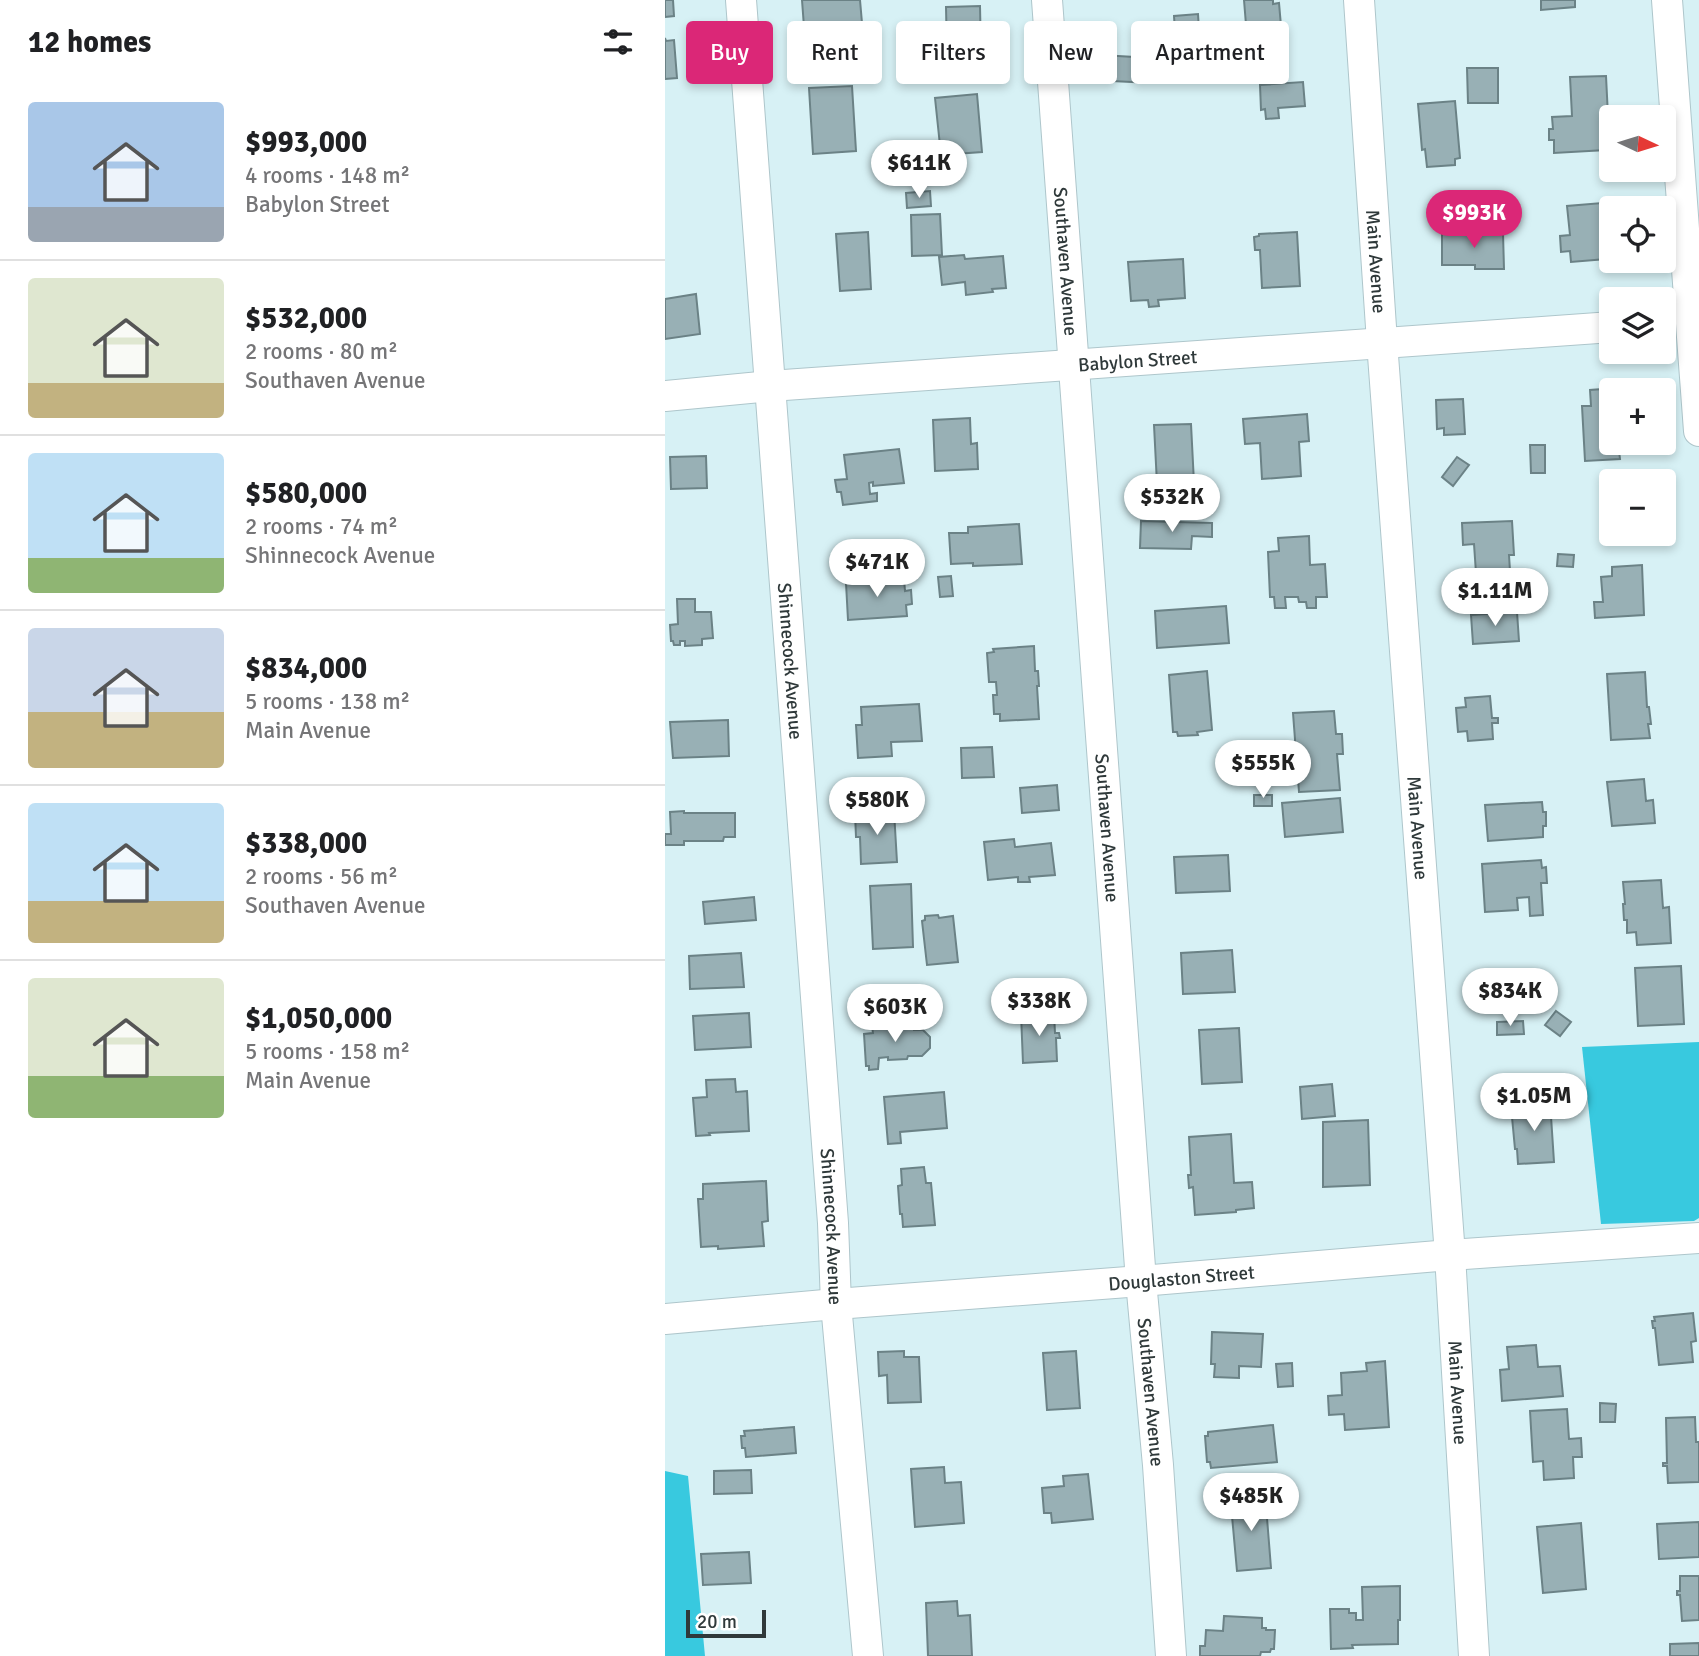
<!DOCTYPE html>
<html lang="en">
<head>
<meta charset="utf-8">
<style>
	:root { --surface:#fff; --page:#f6f6f6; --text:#202124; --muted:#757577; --line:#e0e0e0; --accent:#db2777 }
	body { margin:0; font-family:Signika,sans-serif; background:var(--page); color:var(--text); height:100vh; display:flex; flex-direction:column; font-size:26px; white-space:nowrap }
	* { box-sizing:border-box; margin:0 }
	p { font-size:23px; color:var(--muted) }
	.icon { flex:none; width:38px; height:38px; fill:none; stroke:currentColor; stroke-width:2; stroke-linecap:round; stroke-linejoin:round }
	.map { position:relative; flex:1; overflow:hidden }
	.drawer { display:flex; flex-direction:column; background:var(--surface); width:665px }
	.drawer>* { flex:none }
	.top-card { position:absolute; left:21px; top:21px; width:665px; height:63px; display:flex; gap:14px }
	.needle { width:46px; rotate:94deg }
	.tools { position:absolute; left:934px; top:105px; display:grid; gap:14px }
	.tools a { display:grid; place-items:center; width:77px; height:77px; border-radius:7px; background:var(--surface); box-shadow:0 4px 10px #0003; font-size:35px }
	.scale { position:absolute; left:21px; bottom:18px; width:80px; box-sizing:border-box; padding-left:7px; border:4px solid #2f393a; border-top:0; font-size:19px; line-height:24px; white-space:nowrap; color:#2f393a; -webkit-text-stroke:5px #fff; paint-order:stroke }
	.price { position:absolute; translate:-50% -60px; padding:0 16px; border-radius:24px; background:#fff; color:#222; font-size:23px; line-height:46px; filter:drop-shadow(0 2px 4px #0008) }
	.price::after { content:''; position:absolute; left:50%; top:42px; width:21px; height:16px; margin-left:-10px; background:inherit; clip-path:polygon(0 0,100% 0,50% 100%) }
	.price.active { background:var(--accent); color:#fff }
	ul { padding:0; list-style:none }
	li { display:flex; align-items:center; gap:21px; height:175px; padding:0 28px }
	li+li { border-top:2px solid var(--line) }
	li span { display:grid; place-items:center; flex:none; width:196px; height:140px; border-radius:7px; color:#555 }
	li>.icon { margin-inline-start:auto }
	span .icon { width:84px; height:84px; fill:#fffc; stroke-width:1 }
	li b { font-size:30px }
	h2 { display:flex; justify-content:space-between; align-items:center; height:84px; padding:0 28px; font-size:30px }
	.chip { padding:0 24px; border-radius:7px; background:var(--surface); box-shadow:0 4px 10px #0003; font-size:24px; line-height:63px }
	.chip.active { background:var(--accent); color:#fff }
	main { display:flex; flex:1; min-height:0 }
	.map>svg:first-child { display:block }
	.forest { fill:#38c9df }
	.building { fill:#98b0b5; stroke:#6b8286; stroke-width:2 }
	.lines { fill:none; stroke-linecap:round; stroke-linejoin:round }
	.minor-casing { stroke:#aec6cb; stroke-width:32 }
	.minor { stroke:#fff; stroke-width:30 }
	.labels { text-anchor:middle; stroke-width:6; stroke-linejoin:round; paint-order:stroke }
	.street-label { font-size:19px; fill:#2f393a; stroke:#fff }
</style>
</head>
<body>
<main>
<section class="drawer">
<h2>12 homes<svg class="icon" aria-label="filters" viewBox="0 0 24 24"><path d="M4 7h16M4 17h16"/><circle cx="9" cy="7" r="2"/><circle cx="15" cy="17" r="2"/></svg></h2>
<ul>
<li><span style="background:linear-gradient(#a9c7e8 75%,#9aa5b1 0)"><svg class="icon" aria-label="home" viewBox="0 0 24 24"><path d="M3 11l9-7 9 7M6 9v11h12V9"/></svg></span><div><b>$993,000</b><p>4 rooms · 148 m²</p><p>Babylon Street</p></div></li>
<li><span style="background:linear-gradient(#dfe7d0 75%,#c2b280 0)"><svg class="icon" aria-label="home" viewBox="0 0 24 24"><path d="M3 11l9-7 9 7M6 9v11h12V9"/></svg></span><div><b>$532,000</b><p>2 rooms · 80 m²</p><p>Southaven Avenue</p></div></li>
<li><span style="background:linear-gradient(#bfe0f5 75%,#8fb573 0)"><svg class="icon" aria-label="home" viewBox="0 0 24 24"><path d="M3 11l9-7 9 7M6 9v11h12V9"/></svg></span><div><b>$580,000</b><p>2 rooms · 74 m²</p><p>Shinnecock Avenue</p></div></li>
<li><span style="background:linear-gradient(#c9d6e8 60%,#c2b280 0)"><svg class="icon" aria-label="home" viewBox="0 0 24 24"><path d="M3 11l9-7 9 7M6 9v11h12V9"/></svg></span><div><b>$834,000</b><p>5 rooms · 138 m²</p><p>Main Avenue</p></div></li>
<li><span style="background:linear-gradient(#bfe0f5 70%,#c2b280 0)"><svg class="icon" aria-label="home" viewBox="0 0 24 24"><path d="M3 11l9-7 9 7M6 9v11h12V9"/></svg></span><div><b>$338,000</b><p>2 rooms · 56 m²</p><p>Southaven Avenue</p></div></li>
<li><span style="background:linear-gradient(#dfe7d0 70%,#8fb573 0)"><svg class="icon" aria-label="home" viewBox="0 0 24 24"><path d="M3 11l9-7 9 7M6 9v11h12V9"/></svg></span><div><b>$1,050,000</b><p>5 rooms · 158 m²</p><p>Main Avenue</p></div></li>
</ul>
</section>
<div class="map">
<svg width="1034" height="1656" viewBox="0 0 1034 1656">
	<rect width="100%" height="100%" fill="#d7f1f5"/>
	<g class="forest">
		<polygon points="1034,1042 1034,1218 1029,1221 936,1224 917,1047"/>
		<polygon points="0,1471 23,1476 40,1656 0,1656"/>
	</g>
	<g class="building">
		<polygon points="0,0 8,0 9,16 0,17"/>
		<polygon points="137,0 195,0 197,23 139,27"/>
		<polygon points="579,0 608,0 608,4 614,3 616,26 609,27 610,34 602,35 602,39 590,40 586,36 582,37"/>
		<polygon points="876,0 910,0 910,7 876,10"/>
		<polygon points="315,6 316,54 282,55 281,7"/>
		<polygon points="533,14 536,63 519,64 518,46 511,47 509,16"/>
		<polygon points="0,38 1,41 9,40 12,78 0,79"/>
		<polygon points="436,55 486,58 485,66 489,66 491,78 486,78 486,83 427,80 428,57 436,57"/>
		<polygon points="802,68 833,68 833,103 803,103"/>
		<polygon points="941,76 944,136 940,137 941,150 889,153 889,140 884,140 884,129 888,129 887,117 907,116 905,77"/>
		<polygon points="638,82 640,106 613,108 614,118 601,119 600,109 596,110 595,85"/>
		<polygon points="187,86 191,151 148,154 144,88"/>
		<polygon points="312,94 317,152 276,155 270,98"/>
		<polygon points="790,101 795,158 790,159 790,165 762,167 760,149 757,150 753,104"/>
		<polygon points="265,191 266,206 242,208 241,193"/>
		<polygon points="937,203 941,259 906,262 905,251 896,252 895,236 905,235 902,206"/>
		<polygon points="275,214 277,255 247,256 246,215"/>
		<polygon points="203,232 206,289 175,291 171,234"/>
		<polygon points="632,232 635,286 597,288 595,250 590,250 589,237 594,236 594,234"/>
		<polygon points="777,233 838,233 839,269 810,269 810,265 777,265"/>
		<polygon points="299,255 300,259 338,256 341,288 327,289 328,292 301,295 300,282 277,285 274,257"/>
		<polygon points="518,259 520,298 493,300 494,306 484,307 483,300 466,301 463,262"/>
		<polygon points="31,294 35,334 0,339 0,299"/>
		<polygon points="951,388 951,390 947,390 947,443 953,443 955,459 920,461 917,406 926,406 925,390"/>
		<polygon points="798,399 800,434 779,435 779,428 772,429 771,400"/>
		<polygon points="642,414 644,441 634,442 636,476 597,479 595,443 580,444 578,419"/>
		<polygon points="305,418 306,444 312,443 313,469 270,471 268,420"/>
		<polygon points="526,424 529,483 492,484 489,425"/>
		<polygon points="865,445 880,445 880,473 866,473"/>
		<polygon points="234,449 239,483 208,486 208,482 204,483 205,494 212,493 212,501 178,505 176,492 172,492 170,480 182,479 179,455"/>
		<polygon points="41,456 42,488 6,489 5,457"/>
		<polygon points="792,457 804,465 788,486 777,477"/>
		<polygon points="476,521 547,523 547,537 527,536 526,549 475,548"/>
		<polygon points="847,521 849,555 844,555 845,571 811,573 809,544 798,545 797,523"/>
		<polygon points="354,524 357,564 308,566 308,563 286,564 284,533 303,533 303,527"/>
		<polygon points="644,536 645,565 660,564 662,597 651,597 651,608 642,608 641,602 634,602 633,597 620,597 621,608 610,608 609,597 605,597 603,552 614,551 613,538"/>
		<polygon points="893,554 909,555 908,567 892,566"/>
		<polygon points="977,565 979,615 930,618 929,602 938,602 936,577 947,576 947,567"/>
		<polygon points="286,576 288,596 275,597 273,577"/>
		<polygon points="239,579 240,591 246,590 247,604 241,605 242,616 183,620 181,583"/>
		<polygon points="12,599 30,599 30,612 46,612 48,638 37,639 37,645 20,646 20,641 15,641 15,645 9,645 8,641 6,641 5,625 13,624"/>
		<polygon points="561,606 564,643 492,648 490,611"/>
		<polygon points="852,612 854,641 808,644 806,615"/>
		<polygon points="369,646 370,671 373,671 374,686 372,686 374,719 335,721 335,714 329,714 328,695 332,695 331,682 324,682 322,653 329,652 328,649"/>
		<polygon points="542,671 547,730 532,732 533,735 513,736 512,732 508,732 504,675"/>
		<polygon points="980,672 982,707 984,707 986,724 983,724 985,738 946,740 942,674"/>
		<polygon points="825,696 827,718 833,718 833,723 827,723 828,739 803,741 802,731 793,732 791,708 801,707 800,698"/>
		<polygon points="254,704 257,741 226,742 227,756 193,758 191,725 197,725 196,707"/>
		<polygon points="669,711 671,734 677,734 678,754 672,754 675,790 634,792 628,713"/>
		<polygon points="63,720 64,756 8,758 5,722"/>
		<polygon points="327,747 329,777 297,778 296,748"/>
		<polygon points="979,779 981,801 988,800 990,823 947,826 942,782"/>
		<polygon points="392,785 394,810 357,813 355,788"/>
		<rect x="589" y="795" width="18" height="11"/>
		<polygon points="675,798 678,832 620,837 617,803"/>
		<polygon points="877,802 878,812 881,812 881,826 878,826 878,837 823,841 820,805"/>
		<polygon points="19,811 19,813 70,813 70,837 59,837 58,841 19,841 19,845 0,845 0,834 6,834 5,812"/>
		<polygon points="229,811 232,862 196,864 195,837 191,837 190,813"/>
		<polygon points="349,839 350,847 386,843 390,875 364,877 365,882 353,882 353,877 323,880 319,842"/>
		<polygon points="563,855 565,891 511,893 509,857"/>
		<polygon points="876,860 877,868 881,867 882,883 876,883 878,915 865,916 864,897 852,898 853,910 820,912 817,864"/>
		<polygon points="996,880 998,908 1004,907 1006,943 972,945 971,932 962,933 962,920 959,920 958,904 960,904 958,882"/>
		<polygon points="246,884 248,947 208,949 205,886"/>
		<polygon points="89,897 91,920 40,924 38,902"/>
		<polygon points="273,915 274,918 288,916 293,962 262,965 257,921 260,920 260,916"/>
		<polygon points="567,950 570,992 518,994 516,953"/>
		<polygon points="76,953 79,987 25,989 24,956"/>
		<polygon points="1016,966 1019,1024 973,1026 970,968"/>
		<rect x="835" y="982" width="32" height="31"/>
		<polygon points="891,1011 906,1022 895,1036 880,1025"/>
		<polygon points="84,1013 86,1047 30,1050 28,1016"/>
		<polygon points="389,1013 390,1033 394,1033 395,1038 391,1038 392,1061 358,1063 356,1014"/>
		<polygon points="858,1021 859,1034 832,1035 832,1022"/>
		<polygon points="249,1024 249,1030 258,1030 265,1037 265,1048 257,1056 243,1056 242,1059 223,1060 223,1057 214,1058 213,1069 204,1070 204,1066 201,1066 199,1034 208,1033 207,1026"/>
		<polygon points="574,1028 577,1082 537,1084 534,1030"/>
		<polygon points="70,1079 71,1092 82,1091 84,1131 44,1133 45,1135 31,1136 28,1098 42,1097 41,1080"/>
		<polygon points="667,1084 670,1116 637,1119 635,1087"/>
		<polygon points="279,1092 282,1128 235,1132 236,1143 223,1144 219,1097"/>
		<polygon points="885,1101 889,1162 853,1164 852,1149 850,1149 847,1117 855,1117 855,1103"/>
		<polygon points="703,1120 705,1185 658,1187 658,1122"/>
		<polygon points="566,1134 569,1183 587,1182 589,1208 571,1210 571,1212 530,1215 528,1187 524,1188 523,1175 526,1175 524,1137"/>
		<polygon points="259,1167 261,1183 266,1183 270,1225 238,1227 237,1214 235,1214 233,1186 237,1185 236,1169"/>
		<polygon points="101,1181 103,1221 97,1222 99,1246 53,1249 53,1246 36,1247 33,1199 38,1199 38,1184"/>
		<polygon points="1028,1313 1031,1341 1026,1342 1028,1362 994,1365 990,1328 988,1328 987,1321 990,1321 989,1317"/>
		<polygon points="547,1332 598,1334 596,1367 574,1366 574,1378 549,1377 550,1364 546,1364"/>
		<polygon points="871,1345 873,1367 895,1366 898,1396 837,1401 835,1370 844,1369 842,1347"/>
		<polygon points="239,1351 239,1357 254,1357 256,1402 223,1403 222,1375 214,1376 213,1352"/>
		<polygon points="411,1351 415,1408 382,1410 378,1353"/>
		<polygon points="720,1361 724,1427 680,1430 679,1414 664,1415 663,1396 677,1395 676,1373 702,1371 701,1363"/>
		<polygon points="627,1363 628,1386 613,1387 611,1364"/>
		<polygon points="935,1403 951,1404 950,1422 935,1422"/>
		<polygon points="902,1409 904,1439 916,1438 917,1457 908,1457 909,1478 879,1480 878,1461 868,1462 865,1411"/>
		<polygon points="1030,1417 1031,1442 1034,1442 1034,1482 1003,1483 1002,1466 998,1466 998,1463 1002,1463 1001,1418"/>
		<polygon points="608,1425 612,1462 546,1468 545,1462 542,1462 540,1436 543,1436 543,1432"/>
		<polygon points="129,1427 131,1453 81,1457 80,1448 77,1448 76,1436 80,1436 79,1431"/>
		<polygon points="279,1467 280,1483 296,1482 299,1523 250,1527 246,1469"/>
		<polygon points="86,1470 87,1493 49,1494 49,1471"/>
		<polygon points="423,1474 428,1519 387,1523 386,1513 379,1513 377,1488 399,1486 398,1476"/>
		<polygon points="600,1493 606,1568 572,1571 567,1516 572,1516 570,1496"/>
		<polygon points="1034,1522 1034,1557 994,1559 992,1524"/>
		<polygon points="916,1523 921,1589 878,1593 872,1527"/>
		<polygon points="84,1552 86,1583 38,1585 36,1554"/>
		<polygon points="1015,1576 1034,1576 1034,1620 1017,1621 1015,1595 1012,1595 1012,1591 1015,1591"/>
		<polygon points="735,1586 735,1620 733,1620 733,1644 687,1645 688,1648 666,1649 665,1609 684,1609 684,1613 691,1613 691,1620 698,1620 697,1587"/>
		<polygon points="292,1601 293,1616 305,1615 307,1656 263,1656 261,1603"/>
		<polygon points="559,1616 597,1618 597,1628 601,1628 601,1630 610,1630 609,1649 606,1649 605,1652 596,1652 595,1656 535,1656 535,1646 540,1646 541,1630 558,1631"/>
		<polygon points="1034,1643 1034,1656 1005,1656 1005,1644"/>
	</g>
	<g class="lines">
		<g class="minor-casing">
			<g id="minor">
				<path id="s1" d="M76,0L168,1223L171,1304L203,1656"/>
				<path id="s2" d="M382,0L476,1281L493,1465L506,1656"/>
				<path id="s3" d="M694,0L717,342L785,1255L809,1656"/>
				<polyline points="1002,0 1034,431"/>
				<path id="s4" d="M0,396L105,386L947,327"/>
				<path id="s5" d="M0,1319L171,1304L476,1281L785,1255L1034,1238"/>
			</g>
		</g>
		<use href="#minor" class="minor"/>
	</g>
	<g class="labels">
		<g class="street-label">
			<text dy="7" stroke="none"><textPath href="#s3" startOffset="262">Main Avenue</textPath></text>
			<text dy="7" stroke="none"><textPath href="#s2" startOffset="262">Southaven Avenue</textPath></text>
			<text dy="7" stroke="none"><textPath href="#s4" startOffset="474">Babylon Street</textPath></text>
			<text dy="7" stroke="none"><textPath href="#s1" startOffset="663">Shinnecock Avenue</textPath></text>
			<text dy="7" stroke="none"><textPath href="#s2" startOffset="830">Southaven Avenue</textPath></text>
			<text dy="7" stroke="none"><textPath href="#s3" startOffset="830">Main Avenue</textPath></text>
			<text dy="7" stroke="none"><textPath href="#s1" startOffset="1230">Shinnecock Avenue</textPath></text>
			<text dy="7" stroke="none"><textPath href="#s5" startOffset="518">Douglaston Street</textPath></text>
			<text dy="7" stroke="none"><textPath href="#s2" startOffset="1396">Southaven Avenue</textPath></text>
			<text dy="7" stroke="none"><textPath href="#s3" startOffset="1396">Main Avenue</textPath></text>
		</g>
	</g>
</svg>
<div class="tools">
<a><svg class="needle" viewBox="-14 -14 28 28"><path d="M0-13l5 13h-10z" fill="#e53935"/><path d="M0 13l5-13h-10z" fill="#757577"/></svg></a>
<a><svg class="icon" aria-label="locate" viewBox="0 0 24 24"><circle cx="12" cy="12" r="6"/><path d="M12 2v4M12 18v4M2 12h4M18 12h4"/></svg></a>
<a><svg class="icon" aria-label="layers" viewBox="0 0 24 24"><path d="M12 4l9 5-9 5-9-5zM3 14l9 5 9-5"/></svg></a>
<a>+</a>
<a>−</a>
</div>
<div class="scale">20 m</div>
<b class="price" style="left:254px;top:200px">$611K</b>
<b class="price active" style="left:809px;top:250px">$993K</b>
<b class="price" style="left:507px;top:534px">$532K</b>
<b class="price" style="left:212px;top:599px">$471K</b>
<b class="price" style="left:830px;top:628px">$1.11M</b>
<b class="price" style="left:598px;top:800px">$555K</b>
<b class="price" style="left:212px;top:837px">$580K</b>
<b class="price" style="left:845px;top:1028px">$834K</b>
<b class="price" style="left:374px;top:1038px">$338K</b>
<b class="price" style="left:230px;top:1044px">$603K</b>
<b class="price" style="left:869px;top:1133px">$1.05M</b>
<b class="price" style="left:586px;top:1533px">$485K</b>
<div class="top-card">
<a class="chip active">Buy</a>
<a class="chip">Rent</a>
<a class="chip">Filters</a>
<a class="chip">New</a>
<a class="chip">Apartment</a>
</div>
</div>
</main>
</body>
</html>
